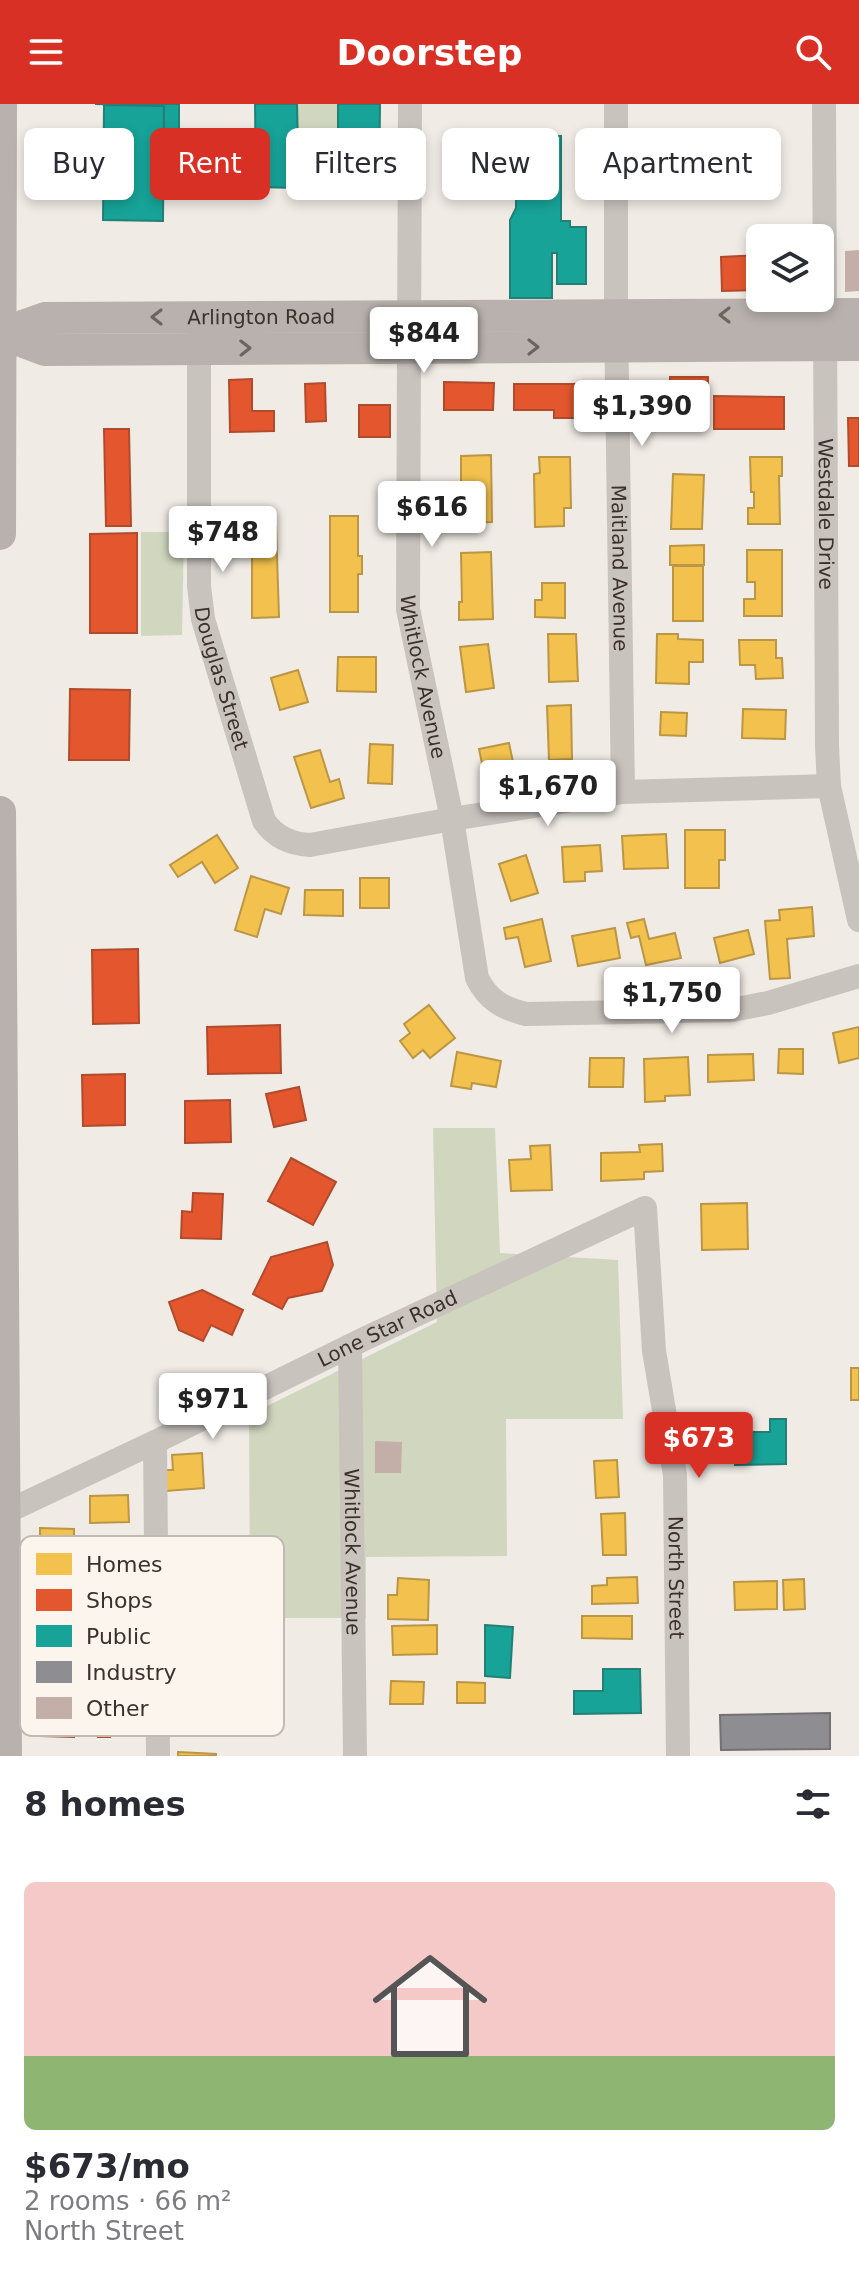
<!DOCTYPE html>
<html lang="en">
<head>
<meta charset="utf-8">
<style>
	:root { --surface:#fff; --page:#f7f7f7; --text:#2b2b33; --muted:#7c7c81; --accent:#d93025 }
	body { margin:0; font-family:"DejaVu Sans",sans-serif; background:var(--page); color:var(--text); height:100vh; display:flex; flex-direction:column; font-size:30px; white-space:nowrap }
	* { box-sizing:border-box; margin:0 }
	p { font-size:26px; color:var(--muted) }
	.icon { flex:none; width:44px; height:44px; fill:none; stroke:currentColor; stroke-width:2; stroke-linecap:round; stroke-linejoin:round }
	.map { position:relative; height:1652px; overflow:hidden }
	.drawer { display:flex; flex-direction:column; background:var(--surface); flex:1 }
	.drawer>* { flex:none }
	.hud { position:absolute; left:24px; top:24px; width:812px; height:72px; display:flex; gap:16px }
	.fabs { position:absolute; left:746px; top:120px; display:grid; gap:16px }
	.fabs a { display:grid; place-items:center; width:88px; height:88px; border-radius:12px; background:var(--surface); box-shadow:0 4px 12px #0003; font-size:40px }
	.price { position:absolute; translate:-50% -68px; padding:0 18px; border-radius:8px; background:#fff; color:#222; font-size:26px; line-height:52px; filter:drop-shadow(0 2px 4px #0008) }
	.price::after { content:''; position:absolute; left:50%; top:48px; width:24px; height:18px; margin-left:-12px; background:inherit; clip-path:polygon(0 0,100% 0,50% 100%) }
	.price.active { background:var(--accent); color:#fff }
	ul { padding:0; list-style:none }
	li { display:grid; align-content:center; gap:16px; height:424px; padding:0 24px }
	li span { display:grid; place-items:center; height:248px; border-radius:12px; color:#555 }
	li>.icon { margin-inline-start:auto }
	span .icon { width:144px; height:144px; fill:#fffc; stroke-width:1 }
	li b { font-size:34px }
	h2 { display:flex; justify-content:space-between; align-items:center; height:96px; padding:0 24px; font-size:34px }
	.chip { padding:0 28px; border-radius:12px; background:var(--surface); box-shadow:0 4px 12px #0003; font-size:28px; line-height:72px }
	.chip.active { background:var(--accent); color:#fff }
	header { display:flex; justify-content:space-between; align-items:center; height:104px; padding:0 24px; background:var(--accent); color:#fff; font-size:36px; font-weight:600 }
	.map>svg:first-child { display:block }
	.green { fill:#d1d6bf }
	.homes { fill:#f2c14e; stroke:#bb9644; stroke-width:2 }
	.shops { fill:#e4572e; stroke:#b14b2d; stroke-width:2 }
	.public { fill:#17a398; stroke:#228077; stroke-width:2 }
	.industry { fill:#8d8d92; stroke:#747173; stroke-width:2 }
	.building { fill:#c3afa7 }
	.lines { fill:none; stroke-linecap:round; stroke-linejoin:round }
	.minor { stroke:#c9c3be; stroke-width:24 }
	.major { stroke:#b8b1ad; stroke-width:32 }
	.oneway { stroke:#6d645f }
	.labels { text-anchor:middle; stroke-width:8; stroke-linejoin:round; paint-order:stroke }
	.street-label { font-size:20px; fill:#3b302b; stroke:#fbf5ee }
	.key { fill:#fbf5ee; stroke:#c1bab4; stroke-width:2 }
	.key-label { font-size:22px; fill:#3b302b }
</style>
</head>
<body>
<header><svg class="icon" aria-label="menu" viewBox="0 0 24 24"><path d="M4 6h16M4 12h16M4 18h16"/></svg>Doorstep<svg class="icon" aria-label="search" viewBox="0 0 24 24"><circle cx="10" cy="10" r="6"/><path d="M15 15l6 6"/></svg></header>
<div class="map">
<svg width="859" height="1652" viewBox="0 0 859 1652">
	<rect width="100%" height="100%" fill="#f0ebe5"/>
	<g class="green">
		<polygon points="297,0 338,0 338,55 298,55"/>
		<polygon points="184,428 182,531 141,532 141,428"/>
		<polygon points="433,1024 495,1024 500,1149 618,1156 623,1315 506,1315 507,1452 366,1453 366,1514 250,1514 249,1311 437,1218"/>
	</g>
	<g class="homes">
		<polygon points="491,351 492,418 461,419 461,352"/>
		<polygon points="539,353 570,353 571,404 564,404 564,422 535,423 534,370 540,369"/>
		<polygon points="750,353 782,353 782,372 779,372 780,420 748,420 748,404 754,404 754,388 751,388"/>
		<polygon points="673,370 704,371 702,425 671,425"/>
		<polygon points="330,412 358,412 358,452 362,452 362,470 358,470 358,508 330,508"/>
		<polygon points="276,422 279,513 252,514 252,423"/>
		<polygon points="704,441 704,461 670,461 670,442"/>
		<polygon points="747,446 782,446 782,512 744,512 744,495 755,495 755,478 747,478"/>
		<polygon points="491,448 493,515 459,516 459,498 462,498 461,449"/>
		<rect x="673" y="462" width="30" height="55"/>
		<polygon points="542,479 565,479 565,514 535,513 535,496 542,496"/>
		<polygon points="548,530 576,530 578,577 549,578"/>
		<polygon points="657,530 678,530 678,535 703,536 703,558 689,558 689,580 656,579"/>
		<polygon points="739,536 776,536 776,554 782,554 783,574 756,575 755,561 740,561"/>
		<polygon points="488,540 494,584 466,588 460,543"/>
		<polygon points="338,553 376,553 376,588 337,587"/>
		<polygon points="298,566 308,598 280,606 271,574"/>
		<polygon points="571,601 572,655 549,656 547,602"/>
		<polygon points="743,605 786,606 785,635 742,634"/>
		<polygon points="661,608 687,609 686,632 660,631"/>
		<polygon points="509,639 514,663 484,669 479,645"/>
		<polygon points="370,640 393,641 392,680 368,679"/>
		<polygon points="320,646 330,678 339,675 344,694 311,704 294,653"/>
		<polygon points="685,726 725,726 725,756 719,756 719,784 685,784"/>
		<polygon points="666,730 668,764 624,765 622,732"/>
		<polygon points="217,731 238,764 215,779 202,758 178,773 170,761"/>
		<polygon points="600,741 602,767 585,768 585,777 564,778 562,743"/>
		<polygon points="526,751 538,789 511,797 499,760"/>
		<polygon points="251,772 289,784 281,810 265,805 257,833 235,826"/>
		<rect x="360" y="774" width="29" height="30"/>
		<polygon points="305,786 343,786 343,812 304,811"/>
		<polygon points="812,803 814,832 787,835 790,874 770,875 765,817 780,816 779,806"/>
		<polygon points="542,815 551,857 525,863 518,833 506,835 504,824"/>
		<polygon points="644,815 649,835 675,829 681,854 646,861 639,832 631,834 627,819"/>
		<polygon points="615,824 620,854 578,862 572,832"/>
		<polygon points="748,826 754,850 720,859 714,834"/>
		<polygon points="429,901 455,934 430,954 423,946 413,954 400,937 410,929 404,920"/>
		<polygon points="859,923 859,954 839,959 833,929"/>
		<polygon points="779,945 803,945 803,970 778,969"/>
		<polygon points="457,948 501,957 496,983 472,979 471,985 451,982"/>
		<polygon points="753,950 754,976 708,978 708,951"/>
		<polygon points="688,953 690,991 665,992 665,997 645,998 644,955"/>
		<polygon points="590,954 624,954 623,983 589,983"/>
		<polygon points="662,1040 663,1067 644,1068 644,1075 601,1077 601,1049 640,1048 639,1041"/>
		<polygon points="550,1041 552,1086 511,1087 509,1056 531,1055 530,1042"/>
		<polygon points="747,1099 748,1145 702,1146 701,1100"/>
		<rect x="851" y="1264" width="8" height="32"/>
		<polygon points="202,1349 204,1384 166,1387 165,1366 173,1366 172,1351"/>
		<polygon points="617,1356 619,1393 596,1394 594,1357"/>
		<polygon points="128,1391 129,1418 90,1419 90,1392"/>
		<polygon points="625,1409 626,1451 603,1451 601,1410"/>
		<polygon points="40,1424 74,1425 74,1457 46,1457 47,1440 40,1440"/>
		<polygon points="637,1473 638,1499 592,1500 592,1482 607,1481 607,1474"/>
		<polygon points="398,1474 429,1476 428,1516 388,1515 388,1491 397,1491"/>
		<polygon points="804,1475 805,1505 784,1506 783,1476"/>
		<polygon points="777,1477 777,1505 735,1506 734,1478"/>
		<polygon points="582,1512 632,1512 632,1535 582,1534"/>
		<polygon points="437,1521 437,1550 393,1551 392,1522"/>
		<polygon points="391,1577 424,1578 423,1600 390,1600"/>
		<polygon points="457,1578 485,1579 485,1599 457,1599"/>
		<polygon points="178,1648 216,1650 216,1652 178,1652"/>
	</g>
	<g class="shops">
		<polygon points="760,151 760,186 722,187 721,153"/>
		<polygon points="670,273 708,273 708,310 661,310 661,279 670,279"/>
		<polygon points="252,275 252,307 274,307 274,327 230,328 229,276"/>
		<polygon points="444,278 494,279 493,306 444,306"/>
		<polygon points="325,279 326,317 306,318 305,280"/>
		<polygon points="514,280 589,280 589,314 554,314 554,306 514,306"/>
		<polygon points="714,292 784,293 784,325 714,325"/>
		<rect x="359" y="301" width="31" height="32"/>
		<polygon points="848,314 859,314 859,362 849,362"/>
		<polygon points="104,325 129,325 131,422 106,422"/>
		<polygon points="137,429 137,529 90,529 90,430"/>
		<polygon points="70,585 130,586 129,656 69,656"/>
		<polygon points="138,845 139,919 93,920 92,846"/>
		<polygon points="280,921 281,969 208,970 207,923"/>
		<polygon points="125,970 125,1021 83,1022 82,971"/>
		<polygon points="299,983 306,1016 274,1023 266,990"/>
		<polygon points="230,996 231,1038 185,1039 185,997"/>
		<polygon points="291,1054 336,1078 313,1121 268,1097"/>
		<polygon points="193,1089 223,1090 221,1135 181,1134 182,1107 192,1108"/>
		<polygon points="327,1138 333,1161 322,1187 288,1194 282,1205 253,1190 271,1153"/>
		<polygon points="202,1186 243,1206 232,1231 211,1221 203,1237 179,1226 169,1198"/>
		<rect x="98" y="1606" width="12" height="27"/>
		<polygon points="41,1613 74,1613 74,1633 41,1632"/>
	</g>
	<g class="public">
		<polygon points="95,0 179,0 179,35 164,35 164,2"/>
		<polygon points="255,0 297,0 299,84 256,83"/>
		<polygon points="338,0 380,0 379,87 338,87"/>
		<polygon points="104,1 164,2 163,117 103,116"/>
		<polygon points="516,31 561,32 561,117 570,117 570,123 586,123 586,180 557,180 557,149 552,149 552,194 510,194 510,116 516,104"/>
		<polygon points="301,55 321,55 322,78 302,78"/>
		<polygon points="770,1315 786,1315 786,1360 735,1361 735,1328 770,1328"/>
		<polygon points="485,1521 513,1523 510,1574 485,1572"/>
		<polygon points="603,1565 640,1565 641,1609 574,1610 574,1587 603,1587"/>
	</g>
	<polygon class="industry" points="830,1609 830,1645 721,1646 720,1611"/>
	<g class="building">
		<polygon points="859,146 859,187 845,188 845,147"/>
		<polygon points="375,1337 402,1338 401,1369 375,1369"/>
	</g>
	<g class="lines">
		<g class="minor">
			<path id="s1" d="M410,0L408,505L452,715L477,874C488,896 502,904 526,910L732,906L768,899L859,872"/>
			<path id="s2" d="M616,0V212L623,688"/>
			<path id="s3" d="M824,0L827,642L829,682L859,816"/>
			<path id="s4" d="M199,231V482L203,515L264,717C275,733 291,740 310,741L452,715L623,688L829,682"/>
			<path id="s5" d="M350,1242L355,1652"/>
			<polyline points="155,1338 158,1651"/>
			<path id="s6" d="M0,1411L155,1338L364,1235L645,1104L654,1247L675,1371L678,1652"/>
		</g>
		<g class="major">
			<path id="s7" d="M0,230L45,214L859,210"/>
			<polyline points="2,230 45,246 859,241"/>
			<polyline points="0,430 1,0"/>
			<polyline points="0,708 6,1652"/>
		</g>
	</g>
	<defs><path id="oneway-chevron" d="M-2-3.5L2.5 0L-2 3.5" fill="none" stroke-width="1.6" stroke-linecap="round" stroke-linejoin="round" transform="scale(2)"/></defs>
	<g class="oneway">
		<use href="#oneway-chevron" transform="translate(725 211) rotate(180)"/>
		<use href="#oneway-chevron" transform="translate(157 213) rotate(180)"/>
		<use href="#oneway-chevron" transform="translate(533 243)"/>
		<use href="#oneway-chevron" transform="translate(245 244) rotate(-1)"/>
	</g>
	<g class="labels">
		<g class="street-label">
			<text dy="7" stroke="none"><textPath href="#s7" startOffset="264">Arlington Road</textPath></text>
			<text dy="7" stroke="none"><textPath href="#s3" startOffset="410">Westdale Drive</textPath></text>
			<text dy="7" stroke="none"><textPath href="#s2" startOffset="464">Maitland Avenue</textPath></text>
			<text dy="7" stroke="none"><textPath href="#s1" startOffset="574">Whitlock Avenue</textPath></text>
			<text dy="7" stroke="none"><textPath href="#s4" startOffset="346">Douglas Street</textPath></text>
			<text dy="7" stroke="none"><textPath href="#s6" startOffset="430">Lone Star Road</textPath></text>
			<text dy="7" stroke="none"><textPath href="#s5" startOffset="206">Whitlock Avenue</textPath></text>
			<text dy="7" stroke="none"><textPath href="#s6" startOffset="1086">North Street</textPath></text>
		</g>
	</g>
	<rect x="20" y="1432" width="264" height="200" rx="12" class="key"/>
	<rect x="36" y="1449" width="36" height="22" fill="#f2c14e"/>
	<rect x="36" y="1485" width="36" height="22" fill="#e4572e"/>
	<rect x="36" y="1521" width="36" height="22" fill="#17a398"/>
	<rect x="36" y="1557" width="36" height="22" fill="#8d8d92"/>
	<rect x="36" y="1593" width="36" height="22" fill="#c3afa7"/>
	<g class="key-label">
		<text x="86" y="1468">Homes</text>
		<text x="86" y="1504">Shops</text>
		<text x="86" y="1540">Public</text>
		<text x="86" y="1576">Industry</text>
		<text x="86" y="1612">Other</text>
	</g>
</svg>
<div class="fabs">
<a><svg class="icon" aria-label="layers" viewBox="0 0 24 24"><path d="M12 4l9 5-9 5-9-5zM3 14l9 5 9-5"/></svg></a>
</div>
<b class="price" style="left:424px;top:271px">$844</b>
<b class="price" style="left:642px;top:344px">$1,390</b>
<b class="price" style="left:432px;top:445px">$616</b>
<b class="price" style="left:223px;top:470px">$748</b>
<b class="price" style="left:548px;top:724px">$1,670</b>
<b class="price" style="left:672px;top:931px">$1,750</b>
<b class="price" style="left:213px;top:1337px">$971</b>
<b class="price active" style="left:699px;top:1376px">$673</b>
<div class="hud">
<a class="chip">Buy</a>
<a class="chip active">Rent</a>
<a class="chip">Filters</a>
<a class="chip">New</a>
<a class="chip">Apartment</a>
</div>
</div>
<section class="drawer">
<h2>8 homes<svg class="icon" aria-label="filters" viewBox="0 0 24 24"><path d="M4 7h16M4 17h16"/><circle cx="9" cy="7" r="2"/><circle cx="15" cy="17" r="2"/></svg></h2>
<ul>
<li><span style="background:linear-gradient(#f6c9c9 70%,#8fb573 0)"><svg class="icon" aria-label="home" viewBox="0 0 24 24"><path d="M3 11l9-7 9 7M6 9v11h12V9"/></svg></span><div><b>$673/mo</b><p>2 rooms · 66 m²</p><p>North Street</p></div></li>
</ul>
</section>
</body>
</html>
